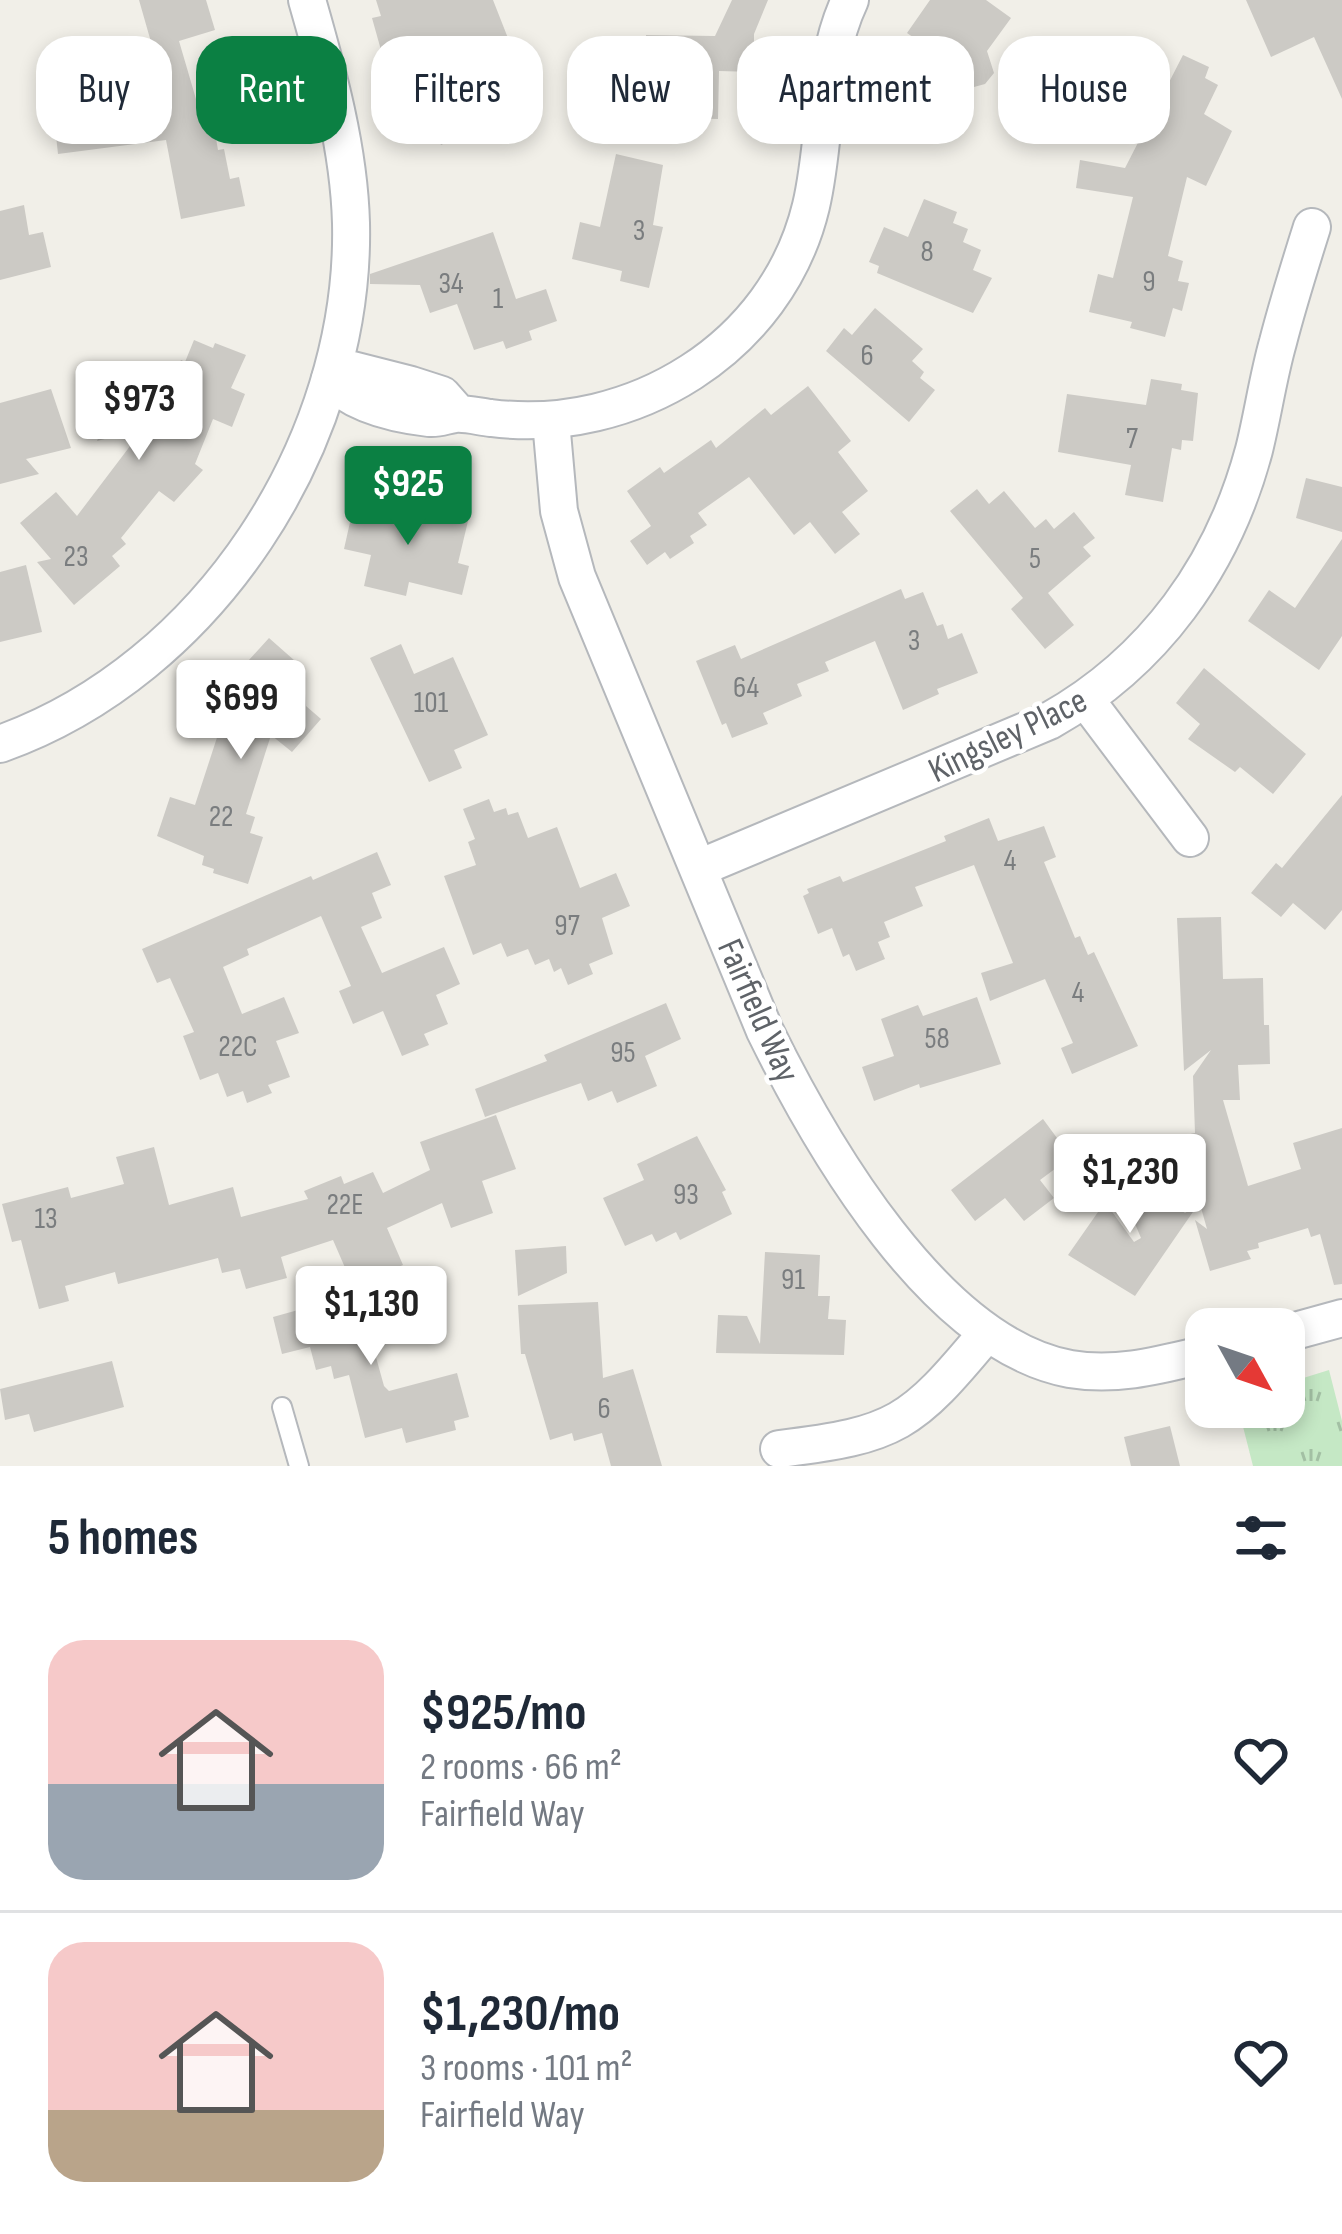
<!DOCTYPE html>
<html lang="en">
<head>
<meta charset="utf-8">
<style>
	:root { --surface:#fff; --page:#f2f2f3; --text:#1f2937; --muted:#747a83; --line:#e0e1e3; --accent:#0b8043 }
	body { margin:0; font-family:"Sofia Sans Condensed",sans-serif; background:var(--page); color:var(--text); height:100vh; display:flex; flex-direction:column; font-size:45px; white-space:nowrap }
	* { box-sizing:border-box; margin:0 }
	p { font-size:39px; color:var(--muted) }
	.icon { flex:none; width:66px; height:66px; fill:none; stroke:currentColor; stroke-width:2; stroke-linecap:round; stroke-linejoin:round }
	.map { position:relative; height:1466px; overflow:hidden }
	.details { display:flex; flex-direction:column; background:var(--surface); flex:1 }
	.details>* { flex:none }
	.top-card { position:absolute; left:36px; top:36px; width:1272px; height:108px; display:flex; gap:24px }
	.needle { width:78px; rotate:130deg }
	.controls { position:absolute; left:1185px; top:1308px; display:grid; gap:24px }
	.controls a { display:grid; place-items:center; width:120px; height:120px; border-radius:24px; background:var(--surface); box-shadow:0 6px 18px #0003; font-size:60px }
	.price { position:absolute; translate:-50% -102px; padding:0 27px; border-radius:12px; background:#fff; color:#222; font-size:39px; line-height:78px; filter:drop-shadow(0 3px 6px #0008) }
	.price::after { content:''; position:absolute; left:50%; top:72px; width:36px; height:27px; margin-left:-18px; background:inherit; clip-path:polygon(0 0,100% 0,50% 100%) }
	.price.current { background:var(--accent); color:#fff }
	ul { padding:0; list-style:none }
	li { display:flex; align-items:center; gap:36px; height:300px; padding:0 48px }
	li+li { border-top:3px solid var(--line) }
	li span { display:grid; place-items:center; flex:none; width:336px; height:240px; border-radius:36px; color:#555 }
	li>.icon { margin-inline-start:auto }
	span .icon { width:144px; height:144px; fill:#fffc; stroke-width:1 }
	li b { font-size:51px }
	h2 { display:flex; justify-content:space-between; align-items:center; height:144px; padding:0 48px; font-size:51px }
	.chip { padding:0 42px; border-radius:36px; background:var(--surface); box-shadow:0 6px 18px #0003; font-size:42px; line-height:108px }
	.chip.current { background:var(--accent); color:#fff }
	.map>svg:first-child { display:block }
	.park { fill:url(#park-tufts) }
	.building { fill:#cccac5 }
	.lines { fill:none; stroke-linecap:round; stroke-linejoin:round }
	.service-casing { stroke:#b5b8bc; stroke-width:22 }
	.minor-casing { stroke:#b5b8bc; stroke-width:40 }
	.service { stroke:#fff; stroke-width:18 }
	.minor { stroke:#fff; stroke-width:36 }
	.labels { text-anchor:middle; stroke-width:9; stroke-linejoin:round; paint-order:stroke }
	.number-label { font-size:30px; fill:#7a7d7f }
	.street-label { font-size:36px; fill:#5f6368; stroke:#fff }
</style>
</head>
<body>
<div class="map">
<svg width="1342" height="1466" viewBox="0 0 1342 1466">
	<defs>
		<pattern id="park-tufts" width="24" height="20" patternUnits="userSpaceOnUse" patternTransform="scale(3)"><rect width="24" height="20" fill="#c5e8c5"/><path d="M3 7l-1-3M5 7V3M7 7l1-3M15 17l-1-3M17 17v-4M19 17l1-3" fill="none" stroke="#a3c0a4"/></pattern>
	</defs>
	<rect width="100%" height="100%" fill="#f1efe8"/>
	<polygon class="park" points="1329,1370 1342,1421 1342,1466 1253,1466 1238,1407 1284,1407 1284,1384"/>
	<g class="building">
		<polygon points="139,0 206,0 215,30 179,41 203,123 213,121 218,150 224,149 230,179 239,177 245,206 181,219 166,140 58,154 47,54 95,49 96,57 151,42"/>
		<polygon points="376,0 493,0 517,61 483,75 500,116 441,145 422,100 393,112 377,72 386,68 372,18 381,16"/>
		<polygon points="732,0 768,0 754,34 754,72 719,71 718,119 668,118 669,72 645,71 646,35 715,36"/>
		<polygon points="930,0 986,0 1011,18 987,51 994,73 985,84 974,87 962,103 948,106 939,99 936,85 921,75 936,53 907,33"/>
		<polygon points="1246,0 1342,0 1342,99 1314,37 1271,57"/>
		<polygon points="1183,55 1209,67 1205,78 1218,85 1204,114 1232,131 1206,186 1187,177 1168,256 1183,261 1178,281 1189,283 1182,311 1173,308 1165,337 1130,328 1132,322 1089,312 1098,274 1113,278 1133,197 1076,188 1080,160 1125,168"/>
		<polygon points="1076,62 1096,84 1085,91 1080,138 1043,89"/>
		<polygon points="616,154 663,165 653,225 663,227 649,288 620,281 622,271 572,259 580,222 600,227"/>
		<polygon points="924,199 957,212 953,223 968,229 963,242 981,250 973,270 992,278 973,313 877,273 879,266 869,262 884,227 908,237"/>
		<polygon points="24,205 29,235 43,232 51,267 0,280 0,211"/>
		<polygon points="493,232 516,299 546,289 557,321 529,331 532,340 506,349 503,341 474,350 457,304 430,313 420,285 370,284 370,274"/>
		<polygon points="875,308 923,349 912,361 924,372 920,378 935,390 909,422 826,351 844,328 852,335"/>
		<polygon points="194,340 213,348 215,343 246,355 231,388 245,394 232,427 213,419 195,464 203,470 174,502 159,491 121,538 126,544 112,556 120,566 74,605 37,562 51,559 20,523 56,492 77,516 143,429 97,441 131,361 161,373 165,364 177,369 181,360 185,362"/>
		<polygon points="1151,379 1182,384 1181,390 1198,393 1193,441 1182,440 1181,450 1172,448 1163,502 1125,495 1131,465 1058,452 1067,394 1146,405"/>
		<polygon points="808,386 851,441 838,452 868,491 842,512 860,534 835,554 810,522 794,535 749,477 698,513 707,525 690,536 694,543 670,559 665,552 647,565 630,541 651,526 627,491 660,467 664,473 711,440 716,448 765,408 771,415"/>
		<polygon points="51,389 71,448 26,459 39,474 0,484 0,403"/>
		<polygon points="1306,478 1342,487 1342,532 1296,518"/>
		<polygon points="977,489 989,504 1004,491 1035,528 1046,519 1054,529 1074,512 1095,538 1083,547 1091,556 1048,593 1074,625 1045,649 1011,609 1023,598 950,511"/>
		<polygon points="355,500 423,516 425,510 468,521 458,563 469,566 462,595 409,582 406,596 364,586 371,555 344,549"/>
		<polygon points="1342,539 1342,636 1319,670 1248,621 1269,590 1295,608"/>
		<polygon points="26,565 42,632 0,642 0,572"/>
		<polygon points="901,589 905,599 923,592 937,626 943,624 948,639 962,633 978,673 937,689 939,694 903,710 875,641 825,662 829,671 797,684 802,696 763,713 768,724 732,738 726,723 722,725 696,661 735,645 741,659"/>
		<polygon points="269,638 303,668 306,706 321,719 292,752 271,735 246,814 255,817 250,833 263,837 248,884 213,873 214,869 202,865 204,856 157,836 170,797 195,805 224,716 209,704"/>
		<polygon points="401,644 414,674 453,657 488,735 454,750 462,768 429,782 370,658"/>
		<polygon points="1204,668 1306,754 1273,794 1240,767 1235,772 1188,739 1200,724 1176,703"/>
		<polygon points="1342,795 1342,910 1325,930 1293,903 1281,917 1251,893 1276,863 1282,868"/>
		<polygon points="489,799 494,812 506,808 508,815 518,812 528,838 557,827 580,888 616,873 630,906 602,918 613,954 589,964 593,974 568,985 561,968 554,972 549,959 535,965 528,949 507,957 501,943 473,955 444,876 476,865 468,842 475,839 463,809"/>
		<polygon points="989,818 998,841 1044,826 1056,857 1044,862 1075,938 1080,936 1088,955 1094,952 1138,1046 1072,1074 1061,1048 1073,1043 1045,979 990,1001 981,973 1013,963 974,865 915,887 923,906 884,922 890,937 878,942 885,959 856,971 849,954 843,957 832,928 818,934 803,896 809,893 807,889 840,876 843,882 946,841 944,836"/>
		<polygon points="377,852 391,885 372,893 382,918 361,927 382,973 444,947 460,984 436,995 448,1024 424,1034 429,1045 402,1056 383,1011 353,1024 339,991 351,986 321,916 247,949 249,955 223,967 242,1014 284,997 299,1033 276,1041 290,1077 268,1085 272,1093 247,1103 243,1091 227,1097 218,1073 200,1080 183,1036 194,1032 170,978 157,983 142,949 311,876 313,880"/>
		<polygon points="1221,917 1223,979 1263,978 1264,1025 1269,1025 1270,1064 1238,1065 1240,1100 1223,1100 1248,1186 1301,1169 1293,1143 1342,1128 1342,1284 1334,1285 1320,1234 1311,1237 1308,1228 1258,1243 1259,1248 1247,1251 1251,1259 1210,1271 1195,1220 1207,1229 1187,1158 1186,1135 1195,1133 1193,1076 1211,1050 1184,1071 1177,918"/>
		<polygon points="977,997 1001,1064 920,1088 919,1084 874,1101 862,1067 894,1056 881,1019 918,1005 923,1016"/>
		<polygon points="666,1003 681,1039 645,1056 657,1086 617,1103 612,1091 588,1101 581,1083 485,1117 475,1089 547,1061 544,1055"/>
		<polygon points="496,1115 516,1169 482,1181 493,1213 451,1228 442,1203 387,1228 403,1265 353,1286 333,1240 281,1257 287,1278 246,1289 240,1269 222,1273 218,1258 118,1284 115,1272 65,1286 69,1301 39,1309 21,1240 12,1242 2,1204 68,1187 71,1198 124,1184 116,1157 154,1147 169,1205 233,1187 241,1217 308,1199 304,1191 341,1176 344,1184 373,1172 383,1193 430,1170 420,1142"/>
		<polygon points="1043,1119 1071,1157 1040,1180 1054,1198 1024,1221 1005,1198 975,1221 951,1190"/>
		<polygon points="697,1136 726,1190 722,1192 732,1214 680,1240 676,1232 656,1242 652,1234 625,1246 603,1198 644,1180 637,1164"/>
		<polygon points="1108,1159 1185,1213 1197,1206 1135,1296 1068,1255 1105,1202 1134,1242 1141,1238"/>
		<polygon points="566,1246 567,1273 518,1296 515,1250"/>
		<polygon points="765,1252 820,1255 818,1296 830,1296 828,1319 846,1320 844,1355 716,1353 718,1315 747,1316 760,1344"/>
		<polygon points="377,1288 389,1327 369,1332 384,1386 389,1391 457,1373 469,1417 454,1421 456,1430 406,1443 402,1428 365,1438 349,1375 334,1379 331,1366 316,1370 310,1347 282,1354 273,1317"/>
		<polygon points="598,1302 603,1378 633,1369 662,1466 611,1466 602,1433 574,1441 572,1433 550,1440 525,1354 521,1354 518,1305"/>
		<polygon points="112,1361 124,1407 34,1432 29,1414 5,1420 0,1389"/>
		<polygon points="1170,1426 1180,1466 1131,1466 1124,1437"/>
	</g>
	<g class="lines">
		<g class="service-casing">
			<polyline id="service" points="282,1407 299,1466"/>
		</g>
		<g class="minor-casing">
			<g id="minor">
				<path d="M458,413L442,395L411,385L352,370L330,379C352,404 395,414 429,418C439,419 446,415 455,414C467,413 480,417 491,418C632,436 777,348 811,206C827,139 820,63 850,0"/>
				<path d="M551,421L559,511L577,577L765,1031C821,1145 935,1344 1070,1369C1117,1377 1160,1365 1206,1354"/>
				<polyline points="1086,700 1190,838"/>
				<path d="M0,744C208,670 356,443 351,223C349,148 328,73 307,0"/>
				<path d="M699,868L1049,721C1154,662 1223,566 1254,450C1263,414 1268,377 1278,342C1288,303 1300,265 1312,227"/>
				<polyline points="1284,1334 1342,1318"/>
				<path d="M779,1449C897,1435 911,1424 986,1334"/>
			</g>
		</g>
		<use href="#service" class="service"/>
		<use href="#minor" class="minor"/>
	</g>
	<g class="labels">
		<g class="number-label">
			<text x="639" y="240">3</text>
			<text x="927" y="261">8</text>
			<text x="1149" y="291">9</text>
			<text x="451" y="293">34</text>
			<text x="498" y="308">1</text>
			<text x="867" y="365">6</text>
			<text x="1132" y="448">7</text>
			<text x="76" y="566">23</text>
			<text x="1035" y="568">5</text>
			<text x="914" y="650">3</text>
			<text x="746" y="697">64</text>
			<text x="431" y="712">101</text>
			<text x="221" y="826">22</text>
			<text x="1010" y="870">4</text>
			<text x="567" y="935">97</text>
			<text x="1078" y="1002">4</text>
			<text x="937" y="1048">58</text>
			<text x="238" y="1056">22C</text>
			<text x="623" y="1062">95</text>
			<text x="686" y="1204">93</text>
			<text x="345" y="1214">22E</text>
			<text x="46" y="1228">13</text>
			<text x="793" y="1289">91</text>
			<text x="604" y="1418">6</text>
		</g>
		<g class="street-label">
			<text transform="translate(1007 734) rotate(-26)" y="13">Kingsley Place</text>
			<text transform="translate(760 1010) rotate(66)" y="13">Fairfield Way</text>
		</g>
	</g>
</svg>
<div class="controls">
<a><svg class="needle" viewBox="-14 -14 28 28"><path d="M0-13l5 13h-10z" fill="#e53935"/><path d="M0 13l5-13h-10z" fill="#747a83"/></svg></a>
</div>
<b class="price" style="left:139px;top:463px">$973</b>
<b class="price current" style="left:408px;top:548px">$925</b>
<b class="price" style="left:241px;top:762px">$699</b>
<b class="price" style="left:1130px;top:1236px">$1,230</b>
<b class="price" style="left:371px;top:1368px">$1,130</b>
<div class="top-card">
<a class="chip">Buy</a>
<a class="chip current">Rent</a>
<a class="chip">Filters</a>
<a class="chip">New</a>
<a class="chip">Apartment</a>
<a class="chip">House</a>
</div>
</div>
<section class="details">
<h2>5 homes<svg class="icon" aria-label="filters" viewBox="0 0 24 24"><path d="M4 7h16M4 17h16"/><circle cx="9" cy="7" r="2"/><circle cx="15" cy="17" r="2"/></svg></h2>
<ul>
<li><span style="background:linear-gradient(#f6c9c9 60%,#9aa5b1 0)"><svg class="icon" aria-label="home" viewBox="0 0 24 24"><path d="M3 11l9-7 9 7M6 9v11h12V9"/></svg></span><div><b>$925/mo</b><p>2 rooms · 66 m²</p><p>Fairfield Way</p></div><svg class="icon" aria-label="heart" viewBox="0 0 24 24"><path d="M12 20l-8-8c-3-5 5-10 8-4 3-6 11-1 8 4z"/></svg></li>
<li><span style="background:linear-gradient(#f6c9c9 70%,#b9a48a 0)"><svg class="icon" aria-label="home" viewBox="0 0 24 24"><path d="M3 11l9-7 9 7M6 9v11h12V9"/></svg></span><div><b>$1,230/mo</b><p>3 rooms · 101 m²</p><p>Fairfield Way</p></div><svg class="icon" aria-label="heart" viewBox="0 0 24 24"><path d="M12 20l-8-8c-3-5 5-10 8-4 3-6 11-1 8 4z"/></svg></li>
</ul>
</section>
</body>
</html>
